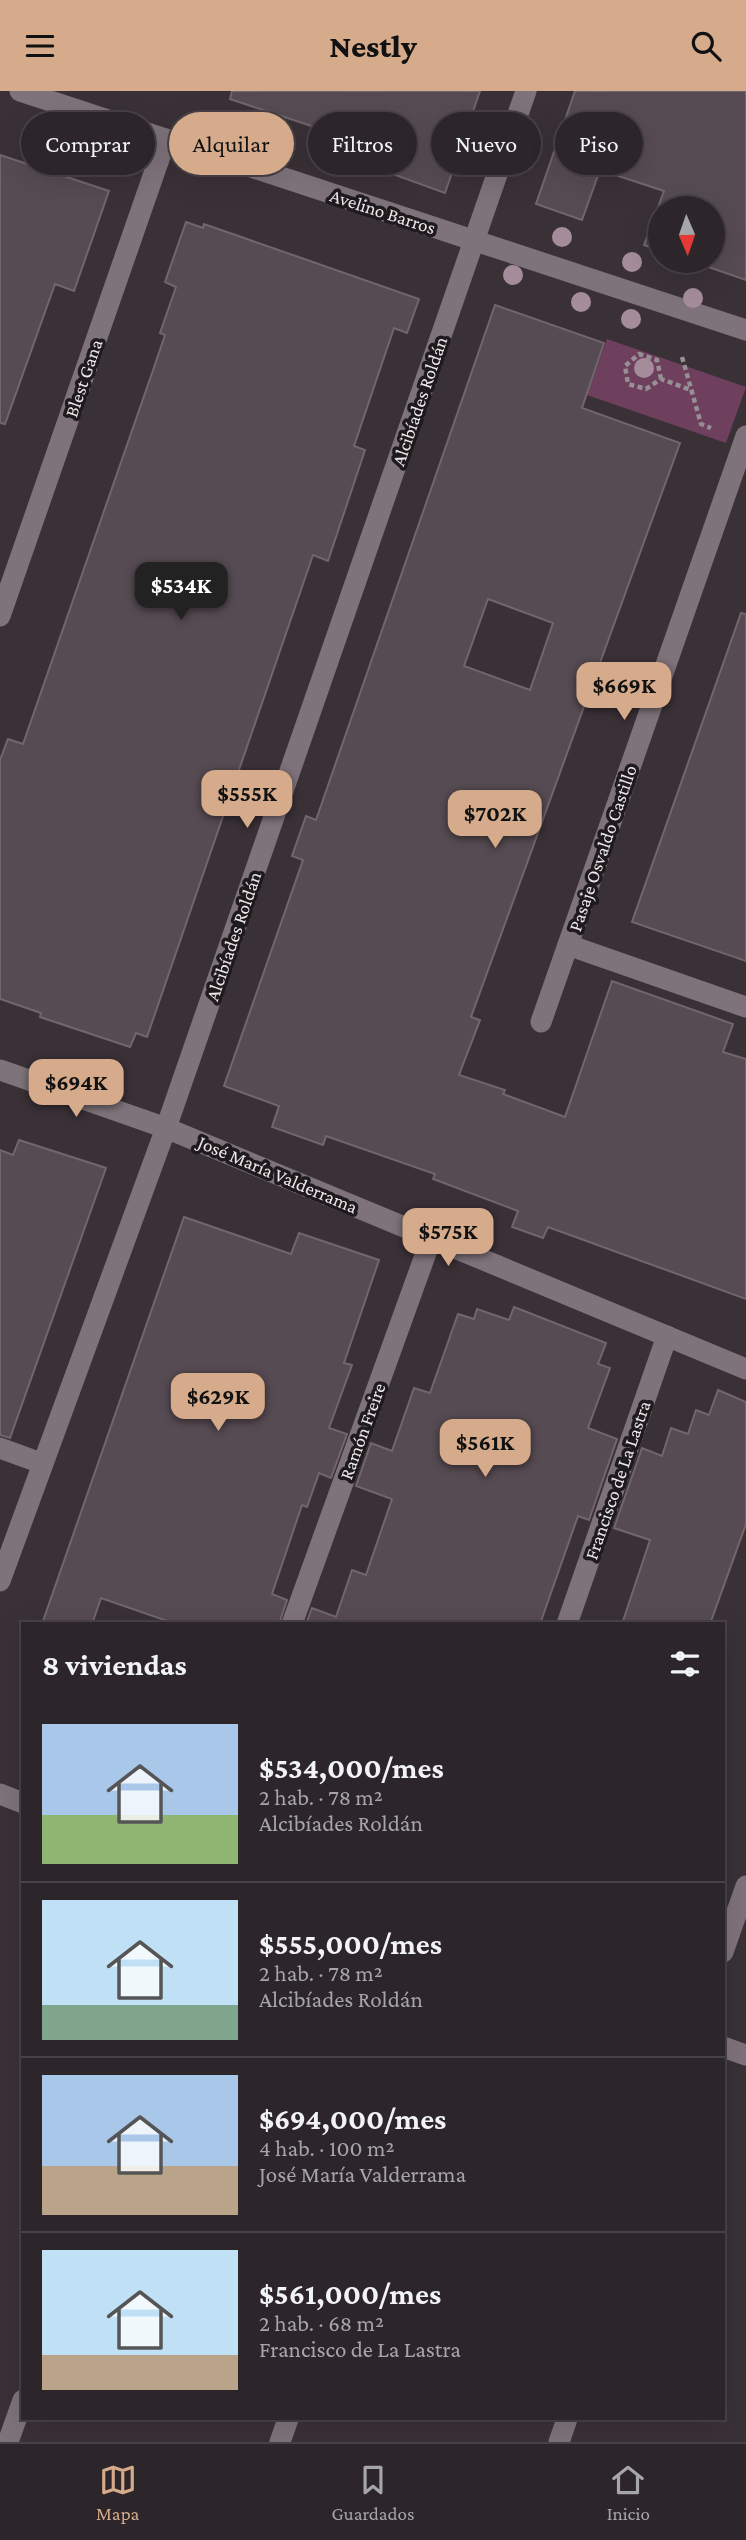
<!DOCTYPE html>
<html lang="es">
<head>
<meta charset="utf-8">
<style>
	:root { --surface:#2c2529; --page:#342d31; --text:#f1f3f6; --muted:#a6a5a8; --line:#484246; --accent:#d6ab8b }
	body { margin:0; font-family:"Crimson Pro",serif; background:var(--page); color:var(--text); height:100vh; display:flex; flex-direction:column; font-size:26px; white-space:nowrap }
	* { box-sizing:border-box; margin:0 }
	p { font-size:23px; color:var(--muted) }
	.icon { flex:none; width:38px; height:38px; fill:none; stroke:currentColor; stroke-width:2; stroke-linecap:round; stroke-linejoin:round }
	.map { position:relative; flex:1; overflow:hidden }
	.side { position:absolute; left:21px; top:1531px; width:704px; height:798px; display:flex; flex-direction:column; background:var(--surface); border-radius:0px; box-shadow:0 7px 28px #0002,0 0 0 2px var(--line) }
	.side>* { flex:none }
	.guide { position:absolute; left:21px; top:21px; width:705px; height:63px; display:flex; gap:14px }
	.needle { width:46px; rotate:178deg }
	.tools { position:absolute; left:648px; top:105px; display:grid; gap:14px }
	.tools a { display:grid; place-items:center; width:77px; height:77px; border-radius:50%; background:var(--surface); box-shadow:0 7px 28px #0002,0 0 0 2px var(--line); font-size:35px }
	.price { position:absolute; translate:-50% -60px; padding:0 16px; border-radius:14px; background:var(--accent); color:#111; font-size:23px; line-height:46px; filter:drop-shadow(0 2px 4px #0008) }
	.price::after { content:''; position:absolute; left:50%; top:42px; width:21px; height:16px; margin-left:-10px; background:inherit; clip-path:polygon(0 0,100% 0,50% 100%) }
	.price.selected { background:#222; color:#fff }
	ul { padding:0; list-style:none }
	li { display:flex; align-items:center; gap:21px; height:175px; padding:0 21px }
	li+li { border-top:2px solid var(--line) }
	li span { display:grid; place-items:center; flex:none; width:196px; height:140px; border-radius:0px; color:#555 }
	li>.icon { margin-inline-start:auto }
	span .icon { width:84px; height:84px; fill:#fffc; stroke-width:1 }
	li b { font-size:30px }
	h2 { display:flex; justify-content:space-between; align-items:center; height:84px; padding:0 21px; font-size:30px }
	.tag { padding:0 24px; border-radius:32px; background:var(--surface); box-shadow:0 7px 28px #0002,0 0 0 2px var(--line); font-size:24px; line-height:63px }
	.tag.selected { background:var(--accent); color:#111 }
	header { display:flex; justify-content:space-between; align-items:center; height:91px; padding:0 21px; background:var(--accent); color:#111; font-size:32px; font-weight:800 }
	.tab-bar { display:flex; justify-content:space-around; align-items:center; height:98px; border-top:2px solid var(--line); background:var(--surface); font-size:19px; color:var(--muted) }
	.tab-bar a { display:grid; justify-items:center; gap:4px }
	.tab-bar .selected { color:var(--accent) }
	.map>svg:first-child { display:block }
	.green { fill:#6f3f5e }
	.building { fill:#564b52; stroke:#71666c; stroke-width:2; fill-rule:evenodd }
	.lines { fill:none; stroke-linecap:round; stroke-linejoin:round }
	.path { stroke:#968f93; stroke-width:4.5; stroke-dasharray:5 3.5; stroke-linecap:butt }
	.minor { stroke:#7e737a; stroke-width:21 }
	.tree { fill:#a48c9b }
	.labels { text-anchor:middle; stroke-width:7; stroke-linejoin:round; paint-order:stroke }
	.street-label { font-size:19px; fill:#ede7ea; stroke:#1f1a1d }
</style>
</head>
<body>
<header><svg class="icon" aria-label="menu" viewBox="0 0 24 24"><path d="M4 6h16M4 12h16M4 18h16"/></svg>Nestly<svg class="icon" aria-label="search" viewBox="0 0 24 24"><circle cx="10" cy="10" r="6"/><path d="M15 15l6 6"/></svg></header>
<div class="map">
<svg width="746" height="2351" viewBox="0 0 746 2351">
	<rect width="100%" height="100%" fill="#3a3137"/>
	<polygon class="green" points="607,248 746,296 726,352 587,304"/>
	<g class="building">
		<polygon points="232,0 480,0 445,102 384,80 390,61 230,8"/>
		<polygon points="575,0 746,0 746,189 691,170 712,170 712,117 660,117 660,159 644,154 664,100 600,79 582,129 536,113"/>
		<polygon points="0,64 109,100 74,200 55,193 5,333 0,332"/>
		<polygon points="186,131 203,137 204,133 419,208 407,242 394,237 354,355 365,359 328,470 313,464 147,946 136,942 130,956 40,926 41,922 0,908 0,669 8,648 23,653 151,285 165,244 160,242 176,196 165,191"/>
		<path d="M495,214L604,252L582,317L680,352L471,926L480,929L459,984L505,999L503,1003L565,1026L612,890L733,933L723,961L746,968V1208L548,1136L543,1147L512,1136L518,1120L433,1088L435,1083L326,1045L323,1054L272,1036L279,1015L224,995L303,769L292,765L306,725L316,729ZM488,508L553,532L530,599L464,575Z"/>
		<polygon points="741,522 746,523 746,870 632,831"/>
		<polygon points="19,1049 106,1077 10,1347 0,1344 0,1059 13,1064"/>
		<polygon points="184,1126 291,1163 299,1142 379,1169 344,1272 352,1274 329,1337 347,1343 331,1387 319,1382 307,1416 302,1414 272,1503 287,1509 279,1533 176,1533 101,1507 92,1533 42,1533"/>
		<polygon points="514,1216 606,1252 598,1273 610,1277 588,1337 617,1348 589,1429 578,1425 540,1533 306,1533 312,1517 336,1526 352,1479 366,1484 392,1408 356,1395 371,1352 392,1360 414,1297 430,1302 458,1223 474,1228 477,1218 509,1229"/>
		<polygon points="718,1299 746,1311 746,1433 710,1533 622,1533 650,1449 614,1437 642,1357 662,1365 671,1337 688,1343 696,1319 709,1324"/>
	</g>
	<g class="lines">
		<g class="path">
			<polyline points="682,266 701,333 711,337"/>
			<polyline points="661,288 657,269 639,263 625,275 628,293 646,298 661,288 691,299"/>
		</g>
		<g class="minor">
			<polyline points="20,0 746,239"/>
			<polyline points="0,525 166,48"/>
			<polyline points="568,854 746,916"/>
			<polyline points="541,931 746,345"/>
			<polyline points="0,979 166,1037 746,1278"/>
			<polyline points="0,1357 41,1372"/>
			<polyline points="0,1490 166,1037 526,0"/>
			<polyline points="292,1533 431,1148"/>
			<polyline points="567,1533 667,1245"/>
			<polyline points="0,1703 23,1712"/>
			<polyline points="723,1861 746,1795"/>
			<polyline points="723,1956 746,1964"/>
			<polyline points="8,2351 23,2309"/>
			<polyline points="280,2351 288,2328"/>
			<polyline points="559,2351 567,2328"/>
		</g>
	</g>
	<g class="tree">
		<circle cx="562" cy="146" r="10"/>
		<circle cx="632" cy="171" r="10"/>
		<circle cx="513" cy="184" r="10"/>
		<circle cx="693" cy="207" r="10"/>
		<circle cx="581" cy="211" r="10"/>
		<circle cx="631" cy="228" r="10"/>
		<circle cx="644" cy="277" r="10"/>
	</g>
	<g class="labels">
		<g class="street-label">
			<text transform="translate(383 120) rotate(18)" y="7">Avelino Barros</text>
			<text transform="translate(83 287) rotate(-71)" y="7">Blest Gana</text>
			<text transform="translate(419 310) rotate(-71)" y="7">Alcibíades Roldán</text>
			<text transform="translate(602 757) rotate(-71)" y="7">Pasaje Osvaldo Castillo</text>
			<text transform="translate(233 845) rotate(-71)" y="7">Alcibíades Roldán</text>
			<text transform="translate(278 1083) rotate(23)" y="7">José María Valderrama</text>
			<text transform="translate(362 1340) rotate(-70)" y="7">Ramón Freire</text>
			<text transform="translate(617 1389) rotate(-71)" y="7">Francisco de La Lastra</text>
		</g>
	</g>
</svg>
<div class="tools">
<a><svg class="needle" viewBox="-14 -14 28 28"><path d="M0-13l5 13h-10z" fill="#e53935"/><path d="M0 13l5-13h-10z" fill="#a6a5a8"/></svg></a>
</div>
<b class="price selected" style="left:181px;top:531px">$534K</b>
<b class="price" style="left:624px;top:631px">$669K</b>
<b class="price" style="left:247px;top:739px">$555K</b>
<b class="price" style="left:495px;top:759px">$702K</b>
<b class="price" style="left:76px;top:1028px">$694K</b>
<b class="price" style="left:448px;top:1177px">$575K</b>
<b class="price" style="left:218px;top:1342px">$629K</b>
<b class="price" style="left:485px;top:1388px">$561K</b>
<div class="guide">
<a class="tag">Comprar</a>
<a class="tag selected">Alquilar</a>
<a class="tag">Filtros</a>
<a class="tag">Nuevo</a>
<a class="tag">Piso</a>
</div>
<section class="side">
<h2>8 viviendas<svg class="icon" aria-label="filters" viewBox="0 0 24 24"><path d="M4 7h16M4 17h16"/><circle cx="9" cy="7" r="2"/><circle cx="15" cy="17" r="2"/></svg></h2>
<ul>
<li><span style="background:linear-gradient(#a9c7e8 65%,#8fb573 0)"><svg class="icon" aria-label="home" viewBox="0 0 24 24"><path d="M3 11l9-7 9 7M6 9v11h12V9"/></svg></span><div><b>$534,000/mes</b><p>2 hab. · 78 m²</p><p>Alcibíades Roldán</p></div></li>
<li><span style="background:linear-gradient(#bfe0f5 75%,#7fa58c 0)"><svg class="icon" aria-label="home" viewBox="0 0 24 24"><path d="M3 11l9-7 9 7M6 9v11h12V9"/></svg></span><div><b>$555,000/mes</b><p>2 hab. · 78 m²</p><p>Alcibíades Roldán</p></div></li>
<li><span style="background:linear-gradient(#a9c7e8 65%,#b9a48a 0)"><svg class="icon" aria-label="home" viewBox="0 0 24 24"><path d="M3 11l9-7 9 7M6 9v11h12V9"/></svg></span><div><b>$694,000/mes</b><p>4 hab. · 100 m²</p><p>José María Valderrama</p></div></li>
<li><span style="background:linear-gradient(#bfe0f5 75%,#b9a48a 0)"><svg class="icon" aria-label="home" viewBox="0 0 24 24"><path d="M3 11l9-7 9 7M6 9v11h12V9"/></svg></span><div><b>$561,000/mes</b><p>2 hab. · 68 m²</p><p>Francisco de La Lastra</p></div></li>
</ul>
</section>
</div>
<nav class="tab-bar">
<a class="selected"><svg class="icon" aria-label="map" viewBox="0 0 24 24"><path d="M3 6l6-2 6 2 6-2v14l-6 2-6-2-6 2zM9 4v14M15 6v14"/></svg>Mapa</a>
<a><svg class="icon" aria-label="saved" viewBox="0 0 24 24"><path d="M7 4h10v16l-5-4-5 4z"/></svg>Guardados</a>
<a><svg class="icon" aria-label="home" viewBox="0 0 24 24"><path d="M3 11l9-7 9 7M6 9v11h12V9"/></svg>Inicio</a>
</nav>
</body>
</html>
